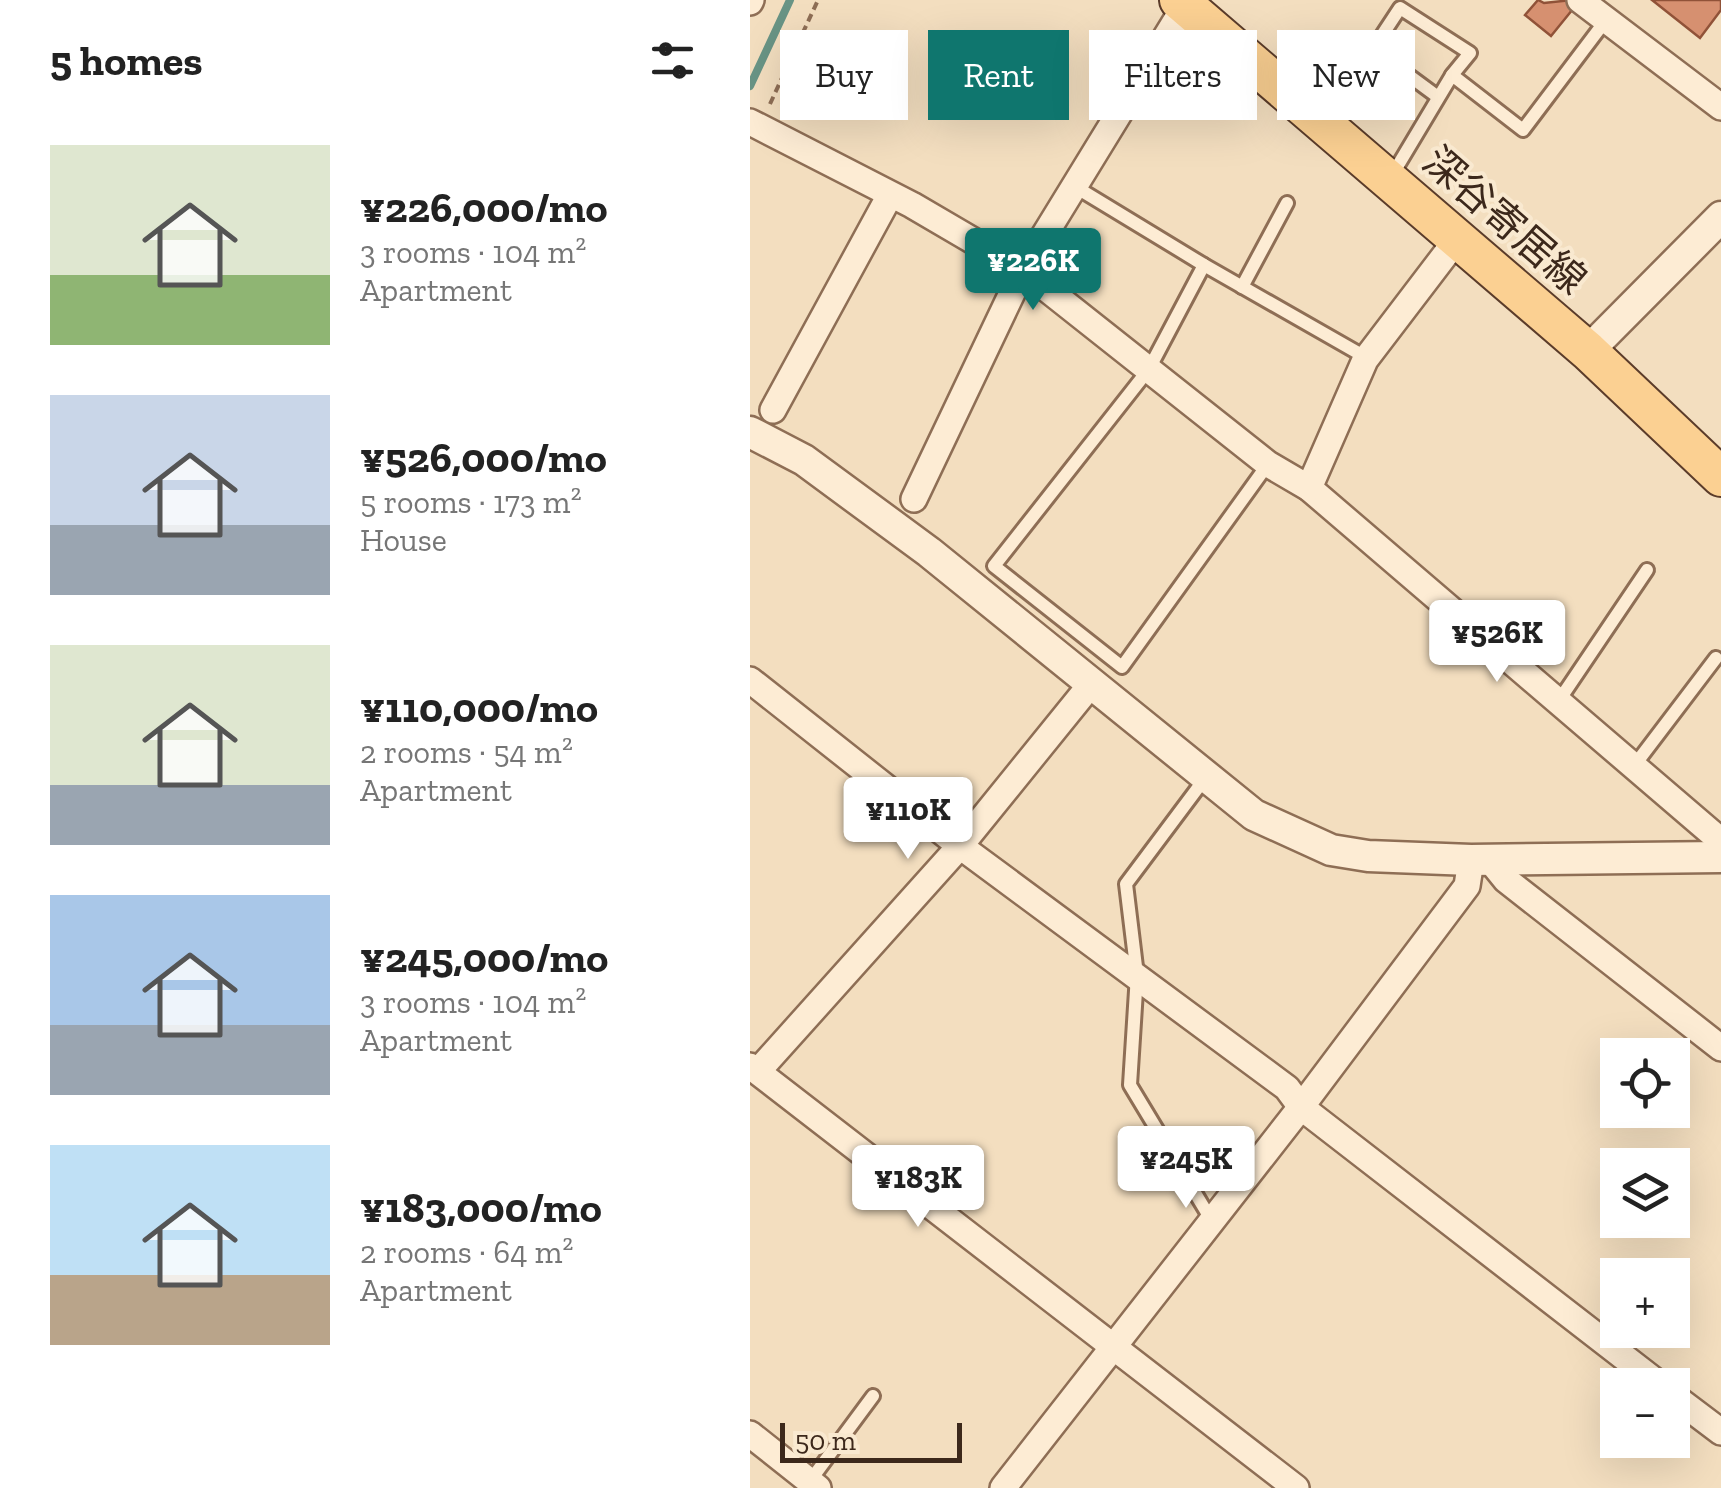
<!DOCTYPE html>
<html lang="en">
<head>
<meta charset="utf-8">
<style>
	:root { --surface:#fff; --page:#f2f2f2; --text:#222; --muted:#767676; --accent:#0f766e }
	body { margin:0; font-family:"Zilla Slab","Noto Sans JP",serif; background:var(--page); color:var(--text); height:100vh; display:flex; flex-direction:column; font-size:38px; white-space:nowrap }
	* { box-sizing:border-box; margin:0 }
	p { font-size:32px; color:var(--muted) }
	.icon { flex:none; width:55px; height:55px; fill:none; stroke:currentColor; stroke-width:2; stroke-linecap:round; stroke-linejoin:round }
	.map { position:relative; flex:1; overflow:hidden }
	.drawer { display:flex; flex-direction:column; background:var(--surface); width:750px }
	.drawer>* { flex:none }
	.guide { position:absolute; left:30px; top:30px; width:790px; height:90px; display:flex; gap:20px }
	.controls { position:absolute; left:850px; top:1038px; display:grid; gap:20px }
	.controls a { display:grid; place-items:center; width:90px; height:90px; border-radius:0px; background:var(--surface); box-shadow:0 10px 40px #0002; font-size:50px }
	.scale { position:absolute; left:30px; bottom:25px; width:182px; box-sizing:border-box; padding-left:10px; border:5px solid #3c281b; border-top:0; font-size:28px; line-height:35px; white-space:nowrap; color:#3c281b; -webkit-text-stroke:8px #f9e9d0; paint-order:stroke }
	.price { position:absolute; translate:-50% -85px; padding:0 22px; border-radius:10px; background:#fff; color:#222; font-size:32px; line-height:65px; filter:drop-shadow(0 2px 5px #0008) }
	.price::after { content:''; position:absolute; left:50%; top:60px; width:30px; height:22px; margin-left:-15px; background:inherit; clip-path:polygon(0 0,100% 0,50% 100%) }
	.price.on { background:var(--accent); color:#fff }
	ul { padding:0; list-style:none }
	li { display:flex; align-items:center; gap:30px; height:250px; padding:0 50px }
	li span { display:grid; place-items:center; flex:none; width:280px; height:200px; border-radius:0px; color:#555 }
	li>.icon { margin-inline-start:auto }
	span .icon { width:120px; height:120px; fill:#fffc; stroke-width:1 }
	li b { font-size:42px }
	h2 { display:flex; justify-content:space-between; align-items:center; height:120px; padding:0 50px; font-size:42px }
	.tag { padding:0 35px; border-radius:0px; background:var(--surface); box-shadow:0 10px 40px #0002; font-size:35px; line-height:90px }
	.tag.on { background:var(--accent); color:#fff }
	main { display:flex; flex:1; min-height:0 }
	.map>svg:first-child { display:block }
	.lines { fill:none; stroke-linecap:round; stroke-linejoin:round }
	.stream { stroke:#699485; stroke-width:8 }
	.building { fill:#d69070; stroke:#905238; stroke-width:2.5 }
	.service-casing { stroke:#8e6e55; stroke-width:18 }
	.minor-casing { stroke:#8e6e55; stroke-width:30 }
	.tertiary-casing { stroke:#8e6e55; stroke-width:35 }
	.primary-casing { stroke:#5b3c2a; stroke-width:42 }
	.path { stroke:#8e6e55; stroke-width:4; stroke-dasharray:8 5; stroke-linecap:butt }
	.service { stroke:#fdecd4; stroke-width:12 }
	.minor { stroke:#fdecd4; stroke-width:25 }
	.tertiary { stroke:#fdecd4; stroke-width:30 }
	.primary { stroke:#fbd092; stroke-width:38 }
	.labels { text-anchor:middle; stroke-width:8; stroke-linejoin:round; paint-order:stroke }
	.street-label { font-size:40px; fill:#3c281b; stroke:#f9e9d0 }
</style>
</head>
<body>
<main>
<section class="drawer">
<h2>5 homes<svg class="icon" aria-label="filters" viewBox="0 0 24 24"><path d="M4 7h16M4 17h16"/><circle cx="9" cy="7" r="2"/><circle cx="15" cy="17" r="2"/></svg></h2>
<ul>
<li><span style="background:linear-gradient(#dfe7d0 65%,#8fb573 0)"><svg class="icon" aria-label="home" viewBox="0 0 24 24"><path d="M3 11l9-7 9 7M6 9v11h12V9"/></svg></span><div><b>¥226,000/mo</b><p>3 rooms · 104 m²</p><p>Apartment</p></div></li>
<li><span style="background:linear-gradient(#c9d6e8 65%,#9aa5b1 0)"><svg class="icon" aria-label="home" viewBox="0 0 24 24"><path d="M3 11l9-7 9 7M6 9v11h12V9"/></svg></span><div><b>¥526,000/mo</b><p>5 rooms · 173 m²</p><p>House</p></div></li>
<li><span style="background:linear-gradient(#dfe7d0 70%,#9aa5b1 0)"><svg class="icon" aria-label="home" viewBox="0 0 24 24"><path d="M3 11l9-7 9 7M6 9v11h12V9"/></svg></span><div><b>¥110,000/mo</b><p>2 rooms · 54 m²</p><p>Apartment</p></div></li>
<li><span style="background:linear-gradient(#a9c7e8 65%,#9aa5b1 0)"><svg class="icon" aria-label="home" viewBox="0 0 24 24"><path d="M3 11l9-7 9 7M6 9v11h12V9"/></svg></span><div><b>¥245,000/mo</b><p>3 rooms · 104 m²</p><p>Apartment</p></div></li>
<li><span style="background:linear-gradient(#bfe0f5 65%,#b9a48a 0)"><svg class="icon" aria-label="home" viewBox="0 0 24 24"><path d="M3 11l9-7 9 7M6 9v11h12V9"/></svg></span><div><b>¥183,000/mo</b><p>2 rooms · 64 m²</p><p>Apartment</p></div></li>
</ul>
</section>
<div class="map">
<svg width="971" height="1488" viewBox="0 0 971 1488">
	<rect width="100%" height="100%" fill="#f3debf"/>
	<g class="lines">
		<polyline class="stream" points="0,86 40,0"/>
	</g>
	<g class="building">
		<polygon points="788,0 794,3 822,0 827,4 801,36 775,15"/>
		<polygon points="902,0 971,0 971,10 950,38"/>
	</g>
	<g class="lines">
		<g class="service-casing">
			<g id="service">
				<polyline points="688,97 623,49 650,8 720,53 702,75"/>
				<polyline points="641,177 702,75 773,130 856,20"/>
				<polyline points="324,186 454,265 617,358"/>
				<polyline points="454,265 399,369 244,566 372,667 518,464"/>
				<polyline points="492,287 537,203"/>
				<polyline points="808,702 897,570"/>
				<polyline points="884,766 966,658"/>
				<polyline points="456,777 376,884 387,975 380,1085 462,1221"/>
				<polyline points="60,1481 123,1396"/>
			</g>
		</g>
		<g class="minor-casing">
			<g id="minor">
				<polyline points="830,0 971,107"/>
				<polyline points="0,2 1,0"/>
				<polyline points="0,122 162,205 273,270 518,464 559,488 971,841"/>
				<polyline points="23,410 140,195"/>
				<polyline points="559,488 615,360 708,238"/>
				<polyline points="164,499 273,270 435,6"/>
				<polyline points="0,680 210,846 537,1088 551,1107 910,1385"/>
				<polyline points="739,859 756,880 971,1048"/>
				<polyline points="0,1066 546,1488"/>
				<polyline points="9,1070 210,846 342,683"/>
				<polyline points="922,1395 971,1432"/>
				<polyline points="0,1434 68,1488"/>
				<polyline points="253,1488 551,1107 717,886 721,860"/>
			</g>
		</g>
		<g class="tertiary-casing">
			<g id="tertiary">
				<polyline points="838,351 971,217"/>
				<polyline points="0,432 54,460 179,552 504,815 581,850 618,856 721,860 971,857"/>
			</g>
		</g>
		<g class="primary-casing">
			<polyline id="primary" points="429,0 838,351 971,477"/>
		</g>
		<polyline class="path" points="20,104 68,0"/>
		<use href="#service" class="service"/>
		<use href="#minor" class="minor"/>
		<use href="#tertiary" class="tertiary"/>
		<use href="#primary" class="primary"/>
	</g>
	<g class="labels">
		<g class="street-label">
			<text transform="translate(755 220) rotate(41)" y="14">深谷寄居線</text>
		</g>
	</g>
</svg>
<div class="controls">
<a><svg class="icon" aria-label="locate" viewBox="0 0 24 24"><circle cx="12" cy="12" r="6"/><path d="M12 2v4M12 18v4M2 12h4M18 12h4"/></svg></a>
<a><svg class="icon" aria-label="layers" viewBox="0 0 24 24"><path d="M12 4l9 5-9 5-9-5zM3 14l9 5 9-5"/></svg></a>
<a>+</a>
<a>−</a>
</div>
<div class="scale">50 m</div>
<b class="price on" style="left:283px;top:313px">¥226K</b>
<b class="price" style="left:747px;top:685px">¥526K</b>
<b class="price" style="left:158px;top:862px">¥110K</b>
<b class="price" style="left:436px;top:1211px">¥245K</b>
<b class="price" style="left:168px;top:1230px">¥183K</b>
<div class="guide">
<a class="tag">Buy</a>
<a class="tag on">Rent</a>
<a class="tag">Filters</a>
<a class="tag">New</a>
</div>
</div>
</main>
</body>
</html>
